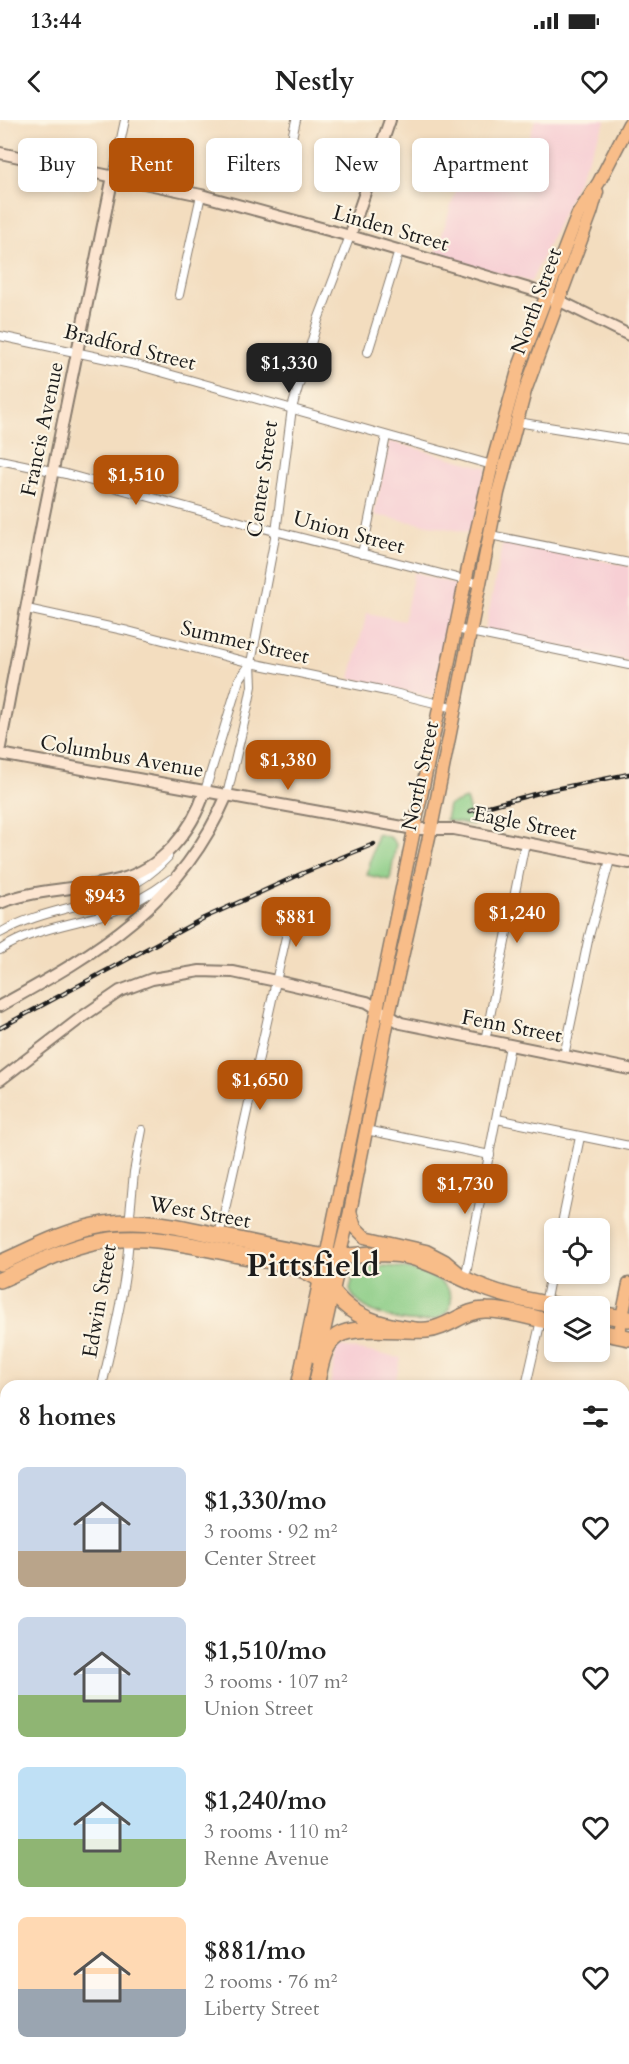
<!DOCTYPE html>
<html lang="en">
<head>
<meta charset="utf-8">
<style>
	:root { --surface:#fff; --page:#f6f6f6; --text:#222; --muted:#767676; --accent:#b45309 }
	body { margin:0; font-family:Cardo,serif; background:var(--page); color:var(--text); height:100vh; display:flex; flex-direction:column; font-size:22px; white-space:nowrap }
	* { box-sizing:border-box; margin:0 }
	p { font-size:20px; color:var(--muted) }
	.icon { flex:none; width:33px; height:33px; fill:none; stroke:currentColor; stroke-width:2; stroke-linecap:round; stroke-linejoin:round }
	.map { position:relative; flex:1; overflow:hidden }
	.side { position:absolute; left:0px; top:1260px; width:630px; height:684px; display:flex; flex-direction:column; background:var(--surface); border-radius:18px 18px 0 0; box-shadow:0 3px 9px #0003 }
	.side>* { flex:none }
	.guide { position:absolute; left:18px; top:18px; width:594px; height:54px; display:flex; gap:12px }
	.controls { position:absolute; left:544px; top:1098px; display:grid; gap:12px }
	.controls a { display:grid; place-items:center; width:66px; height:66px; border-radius:9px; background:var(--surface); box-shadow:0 3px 9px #0003; font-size:30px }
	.price { position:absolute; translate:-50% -51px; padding:0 14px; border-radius:12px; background:var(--accent); color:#fff; font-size:20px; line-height:39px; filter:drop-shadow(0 2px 3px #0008) }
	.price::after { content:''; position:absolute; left:50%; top:36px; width:18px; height:14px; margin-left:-9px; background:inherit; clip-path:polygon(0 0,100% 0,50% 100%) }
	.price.active { background:#222; color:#fff }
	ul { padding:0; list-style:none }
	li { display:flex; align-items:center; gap:18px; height:150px; padding:0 18px }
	li span { display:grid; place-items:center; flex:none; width:168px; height:120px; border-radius:9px; color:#555 }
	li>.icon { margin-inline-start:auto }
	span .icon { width:72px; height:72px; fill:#fffc; stroke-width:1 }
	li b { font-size:26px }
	h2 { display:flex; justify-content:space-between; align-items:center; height:72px; padding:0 18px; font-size:26px }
	.chip { padding:0 21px; border-radius:9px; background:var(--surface); box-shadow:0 3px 9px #0003; font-size:21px; line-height:54px }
	.chip.active { background:var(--accent); color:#fff }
	.status { display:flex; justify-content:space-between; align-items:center; height:42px; padding:0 30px; background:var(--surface); direction:ltr }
	.status svg { height:16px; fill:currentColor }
	header { display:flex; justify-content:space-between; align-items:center; height:78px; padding:0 18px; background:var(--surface); font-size:27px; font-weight:600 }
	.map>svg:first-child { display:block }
	.built { fill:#f7cfd4 }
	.green { fill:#8acc85; stroke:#537450; stroke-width:1.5 }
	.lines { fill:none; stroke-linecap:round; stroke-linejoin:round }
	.street-casing { stroke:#887c6e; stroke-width:10 }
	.secondary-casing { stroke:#887c6e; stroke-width:14 }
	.primary-casing { stroke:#887c6e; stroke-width:15 }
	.highway-casing { stroke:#887c6e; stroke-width:18 }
	.street { stroke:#fff; stroke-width:8 }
	.secondary { stroke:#fce5d0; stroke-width:10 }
	.primary { stroke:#f8bd89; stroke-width:12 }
	.highway { stroke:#f8bd89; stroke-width:15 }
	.rail-casing { stroke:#1c1c1c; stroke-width:4.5 }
	.rail { stroke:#fcf5e5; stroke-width:2; stroke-dasharray:7; stroke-linecap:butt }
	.labels { text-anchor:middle; stroke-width:4.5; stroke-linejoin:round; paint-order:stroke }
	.street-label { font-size:21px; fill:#1c1c1c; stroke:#fcf5e5 }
	.town-label { font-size:33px; font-weight:bold; fill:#1c1c1c; stroke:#fcf5e5 }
</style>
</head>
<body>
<div class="status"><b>13:44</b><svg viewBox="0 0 49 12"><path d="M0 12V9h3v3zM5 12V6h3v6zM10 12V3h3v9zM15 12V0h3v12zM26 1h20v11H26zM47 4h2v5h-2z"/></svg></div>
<header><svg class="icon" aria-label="back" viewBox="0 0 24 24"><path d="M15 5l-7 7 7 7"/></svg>Nestly<svg class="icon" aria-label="heart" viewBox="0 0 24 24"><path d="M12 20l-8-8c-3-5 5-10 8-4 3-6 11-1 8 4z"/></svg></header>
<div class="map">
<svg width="629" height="1944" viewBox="0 0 629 1944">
	<rect width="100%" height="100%" fill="#fcf5e5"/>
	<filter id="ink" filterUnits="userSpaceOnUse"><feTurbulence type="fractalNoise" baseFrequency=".0167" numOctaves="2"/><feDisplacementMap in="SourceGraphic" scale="12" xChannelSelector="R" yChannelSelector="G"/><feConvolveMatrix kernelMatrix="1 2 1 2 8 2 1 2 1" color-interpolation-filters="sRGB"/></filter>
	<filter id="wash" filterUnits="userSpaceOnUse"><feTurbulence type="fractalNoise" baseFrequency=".008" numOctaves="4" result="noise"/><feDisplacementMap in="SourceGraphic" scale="24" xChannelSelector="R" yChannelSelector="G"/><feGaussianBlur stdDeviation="1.35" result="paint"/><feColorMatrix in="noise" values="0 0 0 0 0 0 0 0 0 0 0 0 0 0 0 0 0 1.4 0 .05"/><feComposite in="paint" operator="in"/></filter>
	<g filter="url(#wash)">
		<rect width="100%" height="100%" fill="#f3ddbf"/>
		<g class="built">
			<polygon points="535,0 606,0 531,162 435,136 469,30 521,43"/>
			<polygon points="389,321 487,348 472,413 374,395"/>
			<polygon points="503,421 629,446 629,541 485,511"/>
			<polygon points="414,452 458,465 435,578 350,558 367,493 404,501"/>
			<polygon points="337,1226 401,1238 394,1266 330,1266"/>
		</g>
		<g class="green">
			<polygon points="466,679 474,705 446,700 449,685"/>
			<polygon points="377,714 390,717 396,724 390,760 367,755"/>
			<path d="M384,1146C403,1147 455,1155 451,1182C451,1188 447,1193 441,1197C419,1209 359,1196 350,1170L353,1157L365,1148Z"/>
		</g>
	</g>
	<g filter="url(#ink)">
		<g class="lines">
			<g class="street-casing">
				<g id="street">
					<polyline points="292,18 296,0"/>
					<polyline points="113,56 125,0"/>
					<polyline points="179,175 201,75"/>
					<polyline points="0,216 140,246 492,345"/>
					<polyline points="368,232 399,131"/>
					<polyline points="517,302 629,320"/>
					<polyline points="0,340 66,354 248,404 480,464"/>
					<polyline points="490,415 629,443"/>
					<polyline points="362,434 386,316"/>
					<polyline points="27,489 128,511 251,543 386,571 455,588"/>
					<polyline points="456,509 629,545"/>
					<polyline points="205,671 239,560 251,543"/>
					<polyline points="227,675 248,586 252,566 251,543 276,412 292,288 318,200 350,116"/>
					<path d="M0,813C57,780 119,791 168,737"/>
					<path d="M0,830C32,809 69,805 106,794C130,786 151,774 171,759"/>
					<polyline points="485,921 525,723"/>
					<polyline points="564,936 589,816 610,740"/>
					<polyline points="497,999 629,1026"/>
					<polyline points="366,1010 490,1035"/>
					<polyline points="129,1105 134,1052 142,1010"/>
					<polyline points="561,1108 580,1017"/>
					<polyline points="219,1116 292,790"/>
					<polyline points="465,1159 510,926"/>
					<polyline points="545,1184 555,1133"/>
					<path d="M102,1266C113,1217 126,1167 129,1117"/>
					<polyline points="526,1266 541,1200"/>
					<polyline points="0,1431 6,1432"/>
					<polyline points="624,1472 629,1451"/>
					<polyline points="0,1666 6,1668"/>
					<polyline points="0,1706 6,1708"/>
					<polyline points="0,1814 6,1815"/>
					<polyline points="624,1828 629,1829"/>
					<polyline points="0,1907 6,1908"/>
					<polyline points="138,1938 164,1944"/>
					<polyline points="389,1944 390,1938"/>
					<polyline points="517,1944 518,1938"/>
				</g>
			</g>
			<g class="secondary-casing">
				<g id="secondary">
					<polyline points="0,33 201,75 350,116 533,170 558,180 629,215"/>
					<polyline points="350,116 390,0"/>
					<polyline points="0,627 42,404 113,56"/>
					<polyline points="0,634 414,709 454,709 629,743"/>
					<path d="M0,783C38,768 79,770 118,760C162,749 192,711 205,671"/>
					<path d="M0,886C100,831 180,784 227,675"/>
					<polyline points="0,960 82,897 120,871 152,859 200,851 233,852 276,861 367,882 401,903 629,949"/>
					<polyline points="0,1315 6,1316"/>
					<polyline points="624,1665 629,1666"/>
				</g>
			</g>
			<g class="primary-casing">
				<g id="primary">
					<polyline points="350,1092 355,1107 365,1117 426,1131 445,1141 458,1152"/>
					<polyline points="326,1137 468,448 492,345 519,247 578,94 599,62 629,4"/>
					<polyline points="339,1137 350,1092 389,895 431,708 498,373 525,271 591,93 597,72"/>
					<polyline points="618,1216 629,1164"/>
				</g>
			</g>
			<g class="highway-casing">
				<g id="highway">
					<path d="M0,1143C30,1130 61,1113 94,1106C139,1096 182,1107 225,1117C257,1124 288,1131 320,1136C350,1139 380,1129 411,1137C437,1144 459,1158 483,1167C507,1177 534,1182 559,1186"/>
					<path d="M0,1160C30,1147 61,1130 93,1123C142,1112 191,1125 238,1135C261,1140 288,1142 309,1153C323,1159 332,1172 343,1183C362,1201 389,1207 415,1210"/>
					<polyline points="600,1194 629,1199"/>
					<polyline points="600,1212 629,1218"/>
					<polyline points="317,1236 339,1137"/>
					<polyline points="299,1266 326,1137"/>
					<path d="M316,1266C320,1250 322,1226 337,1216C355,1204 404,1212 427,1210C449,1208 465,1189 487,1190C509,1190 533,1198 555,1203"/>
					<polyline points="0,1572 6,1571"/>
					<polyline points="174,1944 175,1938"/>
				</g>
			</g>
			<use href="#street" class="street"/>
			<use href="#secondary" class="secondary"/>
			<use href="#primary" class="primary"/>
			<use href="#highway" class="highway"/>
			<g class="rail-casing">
				<g id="rail">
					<polyline points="470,691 550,670 629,654"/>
					<polyline points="0,908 204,798 303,753 374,724"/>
				</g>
			</g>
			<use href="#rail" class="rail"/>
		</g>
	</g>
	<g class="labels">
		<g class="street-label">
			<text transform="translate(391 108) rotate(16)" y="7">Linden Street</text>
			<text transform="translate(536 181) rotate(-70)" y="7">North Street</text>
			<text transform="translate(130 227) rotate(14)" y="7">Bradford Street</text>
			<text transform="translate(42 309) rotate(-78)" y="7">Francis Avenue</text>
			<text transform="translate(262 359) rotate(-82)" y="7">Center Street</text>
			<text transform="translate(349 412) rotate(15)" y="7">Union Street</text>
			<text transform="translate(245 522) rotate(13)" y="7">Summer Street</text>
			<text transform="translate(122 636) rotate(10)" y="7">Columbus Avenue</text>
			<text transform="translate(420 656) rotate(-78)" y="7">North Street</text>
			<text transform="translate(525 703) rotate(11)" y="7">Eagle Street</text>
			<text transform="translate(512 906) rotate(11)" y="7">Fenn Street</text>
			<text transform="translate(200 1092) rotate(10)" y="7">West Street</text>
			<text transform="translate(99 1181) rotate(-80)" y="7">Edwin Street</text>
		</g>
		<g class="town-label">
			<text x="313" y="1156">Pittsfield</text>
		</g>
	</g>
</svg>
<div class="controls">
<a><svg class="icon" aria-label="locate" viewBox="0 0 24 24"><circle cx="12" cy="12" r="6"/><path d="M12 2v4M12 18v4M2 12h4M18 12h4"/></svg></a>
<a><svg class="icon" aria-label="layers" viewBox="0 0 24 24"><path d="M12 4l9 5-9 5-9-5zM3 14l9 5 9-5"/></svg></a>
</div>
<b class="price active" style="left:289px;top:274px">$1,330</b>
<b class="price" style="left:136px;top:386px">$1,510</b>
<b class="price" style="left:288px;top:671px">$1,380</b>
<b class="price" style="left:105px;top:807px">$943</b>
<b class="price" style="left:517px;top:824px">$1,240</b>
<b class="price" style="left:296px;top:828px">$881</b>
<b class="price" style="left:260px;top:991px">$1,650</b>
<b class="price" style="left:465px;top:1095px">$1,730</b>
<div class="guide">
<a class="chip">Buy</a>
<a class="chip active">Rent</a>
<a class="chip">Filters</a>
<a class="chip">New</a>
<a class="chip">Apartment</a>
</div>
<section class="side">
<h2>8 homes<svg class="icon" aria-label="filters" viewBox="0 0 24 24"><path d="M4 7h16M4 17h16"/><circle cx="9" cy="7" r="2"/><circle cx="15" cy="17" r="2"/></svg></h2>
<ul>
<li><span style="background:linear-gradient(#c9d6e8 70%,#b9a48a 0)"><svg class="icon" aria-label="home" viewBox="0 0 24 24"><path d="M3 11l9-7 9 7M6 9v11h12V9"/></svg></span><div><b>$1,330/mo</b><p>3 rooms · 92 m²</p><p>Center Street</p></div><svg class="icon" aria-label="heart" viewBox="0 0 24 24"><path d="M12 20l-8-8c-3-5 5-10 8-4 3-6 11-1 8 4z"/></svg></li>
<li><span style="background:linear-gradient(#c9d6e8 65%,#8fb573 0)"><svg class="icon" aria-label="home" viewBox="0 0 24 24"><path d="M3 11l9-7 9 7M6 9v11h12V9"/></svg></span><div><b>$1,510/mo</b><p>3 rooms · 107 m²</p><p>Union Street</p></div><svg class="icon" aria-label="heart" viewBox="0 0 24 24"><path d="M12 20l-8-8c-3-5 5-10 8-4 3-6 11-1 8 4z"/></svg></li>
<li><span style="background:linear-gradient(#bfe0f5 60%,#8fb573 0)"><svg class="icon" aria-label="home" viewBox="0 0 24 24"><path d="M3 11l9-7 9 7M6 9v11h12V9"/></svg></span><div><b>$1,240/mo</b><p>3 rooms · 110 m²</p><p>Renne Avenue</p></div><svg class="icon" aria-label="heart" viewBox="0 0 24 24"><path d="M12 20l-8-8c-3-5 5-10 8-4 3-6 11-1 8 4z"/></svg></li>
<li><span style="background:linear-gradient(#ffd9b3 60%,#9aa5b1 0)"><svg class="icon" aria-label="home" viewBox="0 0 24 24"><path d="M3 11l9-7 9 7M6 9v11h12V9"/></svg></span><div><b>$881/mo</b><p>2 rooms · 76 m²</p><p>Liberty Street</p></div><svg class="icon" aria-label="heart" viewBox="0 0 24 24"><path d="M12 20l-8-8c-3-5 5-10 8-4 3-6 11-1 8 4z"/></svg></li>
</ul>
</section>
</div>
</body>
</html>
